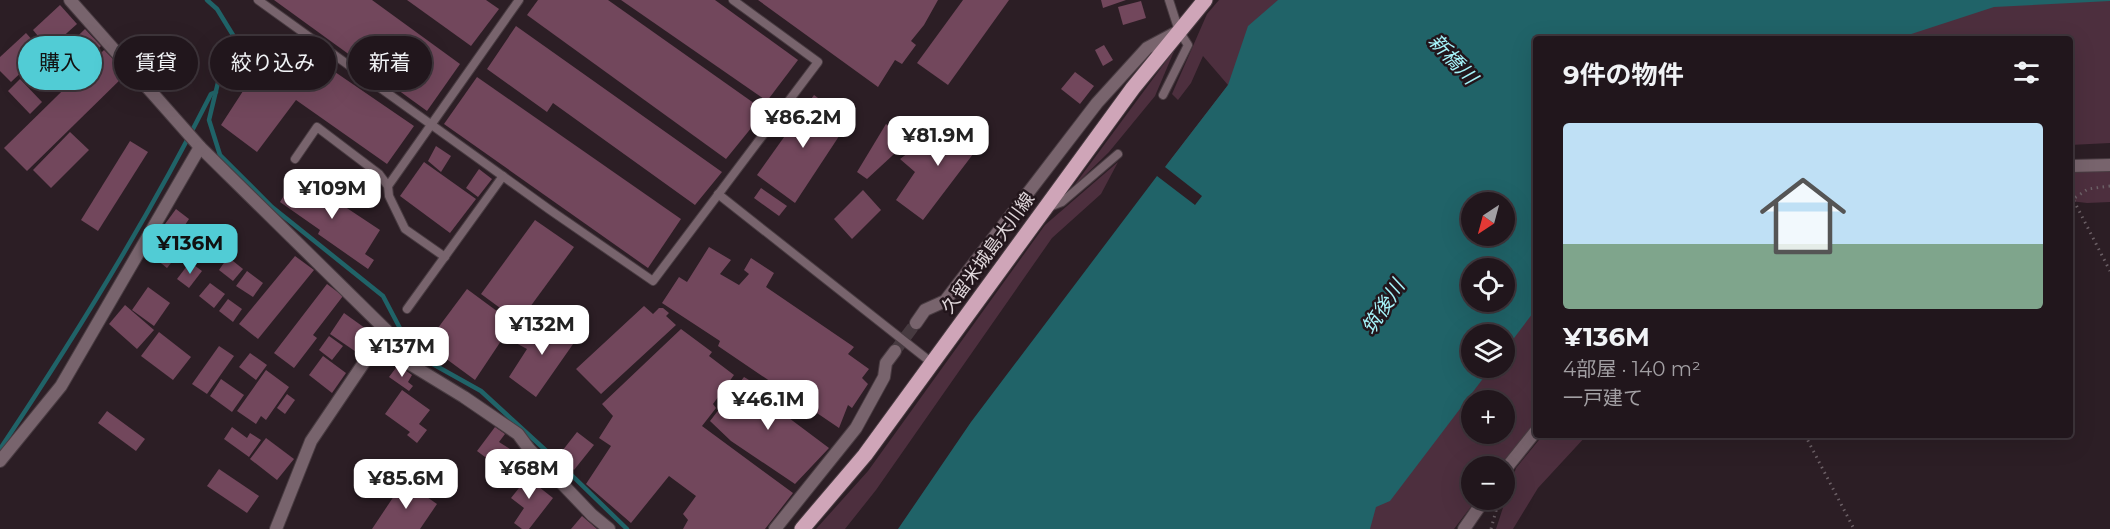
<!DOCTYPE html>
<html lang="ja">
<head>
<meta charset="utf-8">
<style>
	:root { --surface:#21161c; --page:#291f25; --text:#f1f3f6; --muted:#a29fa3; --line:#3e353b; --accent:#51ccd5 }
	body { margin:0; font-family:Montserrat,"Noto Sans JP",sans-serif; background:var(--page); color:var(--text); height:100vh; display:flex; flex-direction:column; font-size:22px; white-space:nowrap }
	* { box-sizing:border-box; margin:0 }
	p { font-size:20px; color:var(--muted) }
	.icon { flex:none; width:33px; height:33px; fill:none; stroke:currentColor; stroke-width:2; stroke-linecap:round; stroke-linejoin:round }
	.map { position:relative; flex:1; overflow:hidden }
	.panel { position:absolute; left:1533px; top:36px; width:540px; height:402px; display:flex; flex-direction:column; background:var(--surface); border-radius:6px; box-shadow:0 6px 24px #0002,0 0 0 2px var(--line) }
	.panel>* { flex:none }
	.top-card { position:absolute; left:18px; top:36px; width:570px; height:54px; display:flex; gap:12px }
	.needle { width:39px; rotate:216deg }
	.buttons { position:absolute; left:1461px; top:192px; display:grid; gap:12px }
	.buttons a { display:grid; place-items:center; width:54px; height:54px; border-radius:50%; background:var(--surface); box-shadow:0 6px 24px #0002,0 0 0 2px var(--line); font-size:30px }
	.price { position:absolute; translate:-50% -51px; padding:0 14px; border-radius:12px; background:#fff; color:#222; font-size:20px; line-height:39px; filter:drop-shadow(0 2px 3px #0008) }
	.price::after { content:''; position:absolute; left:50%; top:36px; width:18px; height:14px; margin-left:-9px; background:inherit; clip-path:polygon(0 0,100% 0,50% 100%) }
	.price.active { background:var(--accent); color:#111 }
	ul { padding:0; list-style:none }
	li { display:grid; align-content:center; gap:12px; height:318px; padding:0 30px }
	li span { display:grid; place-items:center; height:186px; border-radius:6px; color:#555 }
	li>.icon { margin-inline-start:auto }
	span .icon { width:108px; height:108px; fill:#fffc; stroke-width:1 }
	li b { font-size:26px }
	h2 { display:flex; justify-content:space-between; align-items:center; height:72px; padding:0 30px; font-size:26px }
	.pill { padding:0 21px; border-radius:27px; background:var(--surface); box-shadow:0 6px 24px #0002,0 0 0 2px var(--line); font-size:21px; line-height:54px }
	.pill.active { background:var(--accent); color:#111 }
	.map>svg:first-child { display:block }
	.green { fill:#4d2f3e; fill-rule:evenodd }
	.water { fill:#206368; fill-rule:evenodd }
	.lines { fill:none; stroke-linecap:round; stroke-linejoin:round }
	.stream { stroke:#206368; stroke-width:4.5 }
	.building { fill:#72475c }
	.minor-tunnel { stroke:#473a40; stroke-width:12; stroke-dasharray:12 6; stroke-linecap:butt }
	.service-casing { stroke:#493c42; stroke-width:10 }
	.minor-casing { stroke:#493c42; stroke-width:14 }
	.primary-casing { stroke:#493c42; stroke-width:17 }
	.path { stroke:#6c6066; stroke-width:3; stroke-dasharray:1.5 4.5; stroke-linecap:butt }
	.service { stroke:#78646d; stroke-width:8 }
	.minor { stroke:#78646d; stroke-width:12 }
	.primary { stroke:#cfa5b8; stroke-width:15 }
	.labels { text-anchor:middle; stroke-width:5; stroke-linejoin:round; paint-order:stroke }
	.street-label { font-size:18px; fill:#e0d7db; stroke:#22151b }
	.water-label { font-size:20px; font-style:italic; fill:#a6f4fa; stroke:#22151b }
</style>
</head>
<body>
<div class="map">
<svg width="2110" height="529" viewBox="0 0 2110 529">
	<rect width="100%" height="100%" fill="#2c1e25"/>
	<g class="green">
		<polygon points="1219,0 1319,0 1165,167 1228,85 1203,56 1191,83 1178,100 1172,94 1207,14"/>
		<polygon points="2110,0 2110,143 2070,145 2070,39 1850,39 1933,3"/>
		<polygon points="1175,49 1155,96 1109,152 1073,187"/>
		<polygon points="1118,162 1101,194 1052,238 876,490 845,529 816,529 868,471 1045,225"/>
		<polygon points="2088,170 2110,172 2110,202 2087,203 2070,201 2070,173"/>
		<path d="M1536,291V421L1501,466H1472V500H1476L1454,529H1361L1363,491L1477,368H1504V334ZM1472,400H1504V434H1472Z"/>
		<polygon points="1543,435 1587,435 1538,488 1513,529 1496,529 1516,468"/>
	</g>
	<path class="water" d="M1278,0H2110V1L1994,7L1896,39H1536V309L1505,350L1504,334H1472V368H1491L1390,501L1376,507L1370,529H898L971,422L1157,176L1195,205L1202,196L1165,167L1228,85L1248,26ZM1472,202H1504V236H1472ZM1472,268H1504V302H1472Z"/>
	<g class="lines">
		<g class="stream">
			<polyline points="207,0 217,9 236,40 221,70 209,120 220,155 272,207 383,296 413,353 481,391 553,457 627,529"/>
			<path d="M0,449C77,334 149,217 211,94L216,92"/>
		</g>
	</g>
	<g class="building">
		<polygon points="274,0 372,0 460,64 427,111"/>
		<polygon points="407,0 486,0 499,9 471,46"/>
		<polygon points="538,0 608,0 765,111 726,159 527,15"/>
		<polygon points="621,0 715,0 798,60 767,101"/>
		<polygon points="758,0 938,0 924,25 911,41 916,45 902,64 895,60 878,87"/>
		<polygon points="963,0 1009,0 948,85 917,63"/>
		<polygon points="1101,0 1126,0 1103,8"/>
		<polygon points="1141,1 1146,18 1123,25 1118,7"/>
		<polygon points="60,5 77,24 49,49 33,30"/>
		<polygon points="516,26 722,172 695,205 553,103 547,112 487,69"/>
		<polygon points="85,29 101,46 64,82 48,65"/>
		<polygon points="26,33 43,52 11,82 0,71 0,57"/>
		<polygon points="281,35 414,126 387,164 296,100 257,152 221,125 245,88 239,81 257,52 269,59"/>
		<polygon points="1104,45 1113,60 1103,66 1095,50"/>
		<polygon points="104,50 127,73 27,171 4,148"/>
		<polygon points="1075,72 1094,86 1080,104 1061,89"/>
		<polygon points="477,77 681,219 648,268 444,124"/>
		<polygon points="20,79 42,102 30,114 8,91"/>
		<polygon points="814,95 849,121 795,203 757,175"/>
		<polygon points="957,116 986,137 923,220 896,200 915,172 900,159 920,144 932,152"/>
		<polygon points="886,124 899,133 906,143 867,179 857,172"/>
		<polygon points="70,132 89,150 51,188 33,170"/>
		<polygon points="130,141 148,152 98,231 81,220"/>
		<polygon points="436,146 451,156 441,172 428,161"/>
		<polygon points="424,162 476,199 450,233 400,196"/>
		<polygon points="479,169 492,179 478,197 466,188"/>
		<polygon points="297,175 380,230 365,254 374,260 368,269 318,234 320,230 280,202"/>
		<polygon points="761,188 787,206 779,216 754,198"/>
		<polygon points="863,190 881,210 852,239 834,219"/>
		<polygon points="176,209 189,219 179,234 165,224"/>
		<polygon points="535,220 574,247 519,322 481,294"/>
		<polygon points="155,241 175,258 167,268 146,251"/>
		<polygon points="709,247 731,260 720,274 739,285 749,274 744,270 751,258 774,273 766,287 854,347 848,354 869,369 862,378 868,384 852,408 848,405 839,428 718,346 720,341 662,303 679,277 687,282"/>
		<polygon points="295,256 314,270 258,339 239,324"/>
		<polygon points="228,257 243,269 233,281 219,270"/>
		<polygon points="190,262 202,271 189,288 177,279"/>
		<polygon points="247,271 263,283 253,297 236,286"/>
		<polygon points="210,283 225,294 214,308 199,296"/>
		<polygon points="327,284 343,296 313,335 317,338 294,368 274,353"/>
		<polygon points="148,287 170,303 154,326 132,310"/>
		<polygon points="467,289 513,323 475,380 426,344"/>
		<polygon points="228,299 242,309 233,322 219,311"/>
		<polygon points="125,305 154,330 137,349 109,324"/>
		<polygon points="644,306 653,314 659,308 663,308 669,313 666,316 676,325 601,394 576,369"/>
		<polygon points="344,313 376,336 362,356 330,334"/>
		<polygon points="551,318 578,337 536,397 509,377 527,349 514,342 521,333 533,341"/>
		<polygon points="681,329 712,352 709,356 734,375 713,404 716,408 702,426 793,493 765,529 683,529 688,520 683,514 696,496 669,476 631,523 586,484 611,446 599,438 613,416 602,404"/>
		<polygon points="159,332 191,357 173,380 141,356"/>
		<polygon points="329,336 343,346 332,360 319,350"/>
		<polygon points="219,346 234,356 207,394 192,384"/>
		<polygon points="250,353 267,365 256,380 239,367"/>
		<polygon points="323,356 346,373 332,393 309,375"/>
		<polygon points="398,365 412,375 408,382 413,386 409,391 389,377"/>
		<polygon points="266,370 289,387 266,420 261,416 256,424 237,411"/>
		<polygon points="744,377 782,400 777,409 829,448 795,484 731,441 710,421"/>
		<polygon points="221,379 244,395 232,412 210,396"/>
		<polygon points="402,390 430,410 419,424 427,430 417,443 407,435 410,432 385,414"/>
		<polygon points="287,394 295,400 285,414 277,408"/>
		<polygon points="107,411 145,439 136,451 98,423"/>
		<polygon points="232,427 247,438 250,433 261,440 249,457 224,439"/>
		<polygon points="495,427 505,434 499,442 510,449 497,466 477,451"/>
		<polygon points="577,432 594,445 574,470 559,455"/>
		<polygon points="266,438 294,459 277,480 250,459"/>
		<polygon points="219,469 259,496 247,513 207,486"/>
		<polygon points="523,471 541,484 539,487 553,498 529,529 522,529 514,523 524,508 511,498 519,488 510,481 516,473 520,476"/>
		<polygon points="404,481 437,504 420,529 372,529"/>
		<polygon points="582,516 597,529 571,529"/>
	</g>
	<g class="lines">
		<polyline class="minor-tunnel" points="895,351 916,323"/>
		<g class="service-casing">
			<g id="service">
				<polyline points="258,0 550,210 653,281 818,62 733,0"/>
				<polyline points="1163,95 1188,45 1179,31 1169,0"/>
				<polyline points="295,159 317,127 379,174 388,186 389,196 405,229 445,257"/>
				<polyline points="388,186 519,0"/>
				<polyline points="718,194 932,363"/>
				<polyline points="1049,207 1062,202 1118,154"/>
				<polyline points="407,309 503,176"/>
			</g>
		</g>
		<g class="minor-casing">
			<g id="minor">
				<polyline points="70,0 200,147 386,330 405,361 464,397 518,434 529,449 592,515 609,529"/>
				<polyline points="2070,166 2110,165"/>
				<polyline points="916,323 925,310 945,301 1097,103 1147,48 1177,32"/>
				<polyline points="0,461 61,386 200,147"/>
				<polyline points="1504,471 1536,431"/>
				<polyline points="276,529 311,441 386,330"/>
				<polyline points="775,529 856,428 884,377 886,363 895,351"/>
				<polyline points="1464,529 1484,500"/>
			</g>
		</g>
		<g class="primary-casing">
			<polyline id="primary" points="802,529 865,455 1133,88 1205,0"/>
		</g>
		<g class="path">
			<polyline points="2110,186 2088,189 2073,199 2110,271"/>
			<polyline points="1805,435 1854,529"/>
			<polyline points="1491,529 1499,500"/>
		</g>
		<use href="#service" class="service"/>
		<use href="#minor" class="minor"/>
		<use href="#primary" class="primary"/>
	</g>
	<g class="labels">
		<g class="street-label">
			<text transform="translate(988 253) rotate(-54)" y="6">久留米城島大川線</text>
		</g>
		<g class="water-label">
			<text transform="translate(1453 59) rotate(47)" y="7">新橋川</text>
			<text transform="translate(1383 307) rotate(-57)" y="7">筑後川</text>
		</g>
	</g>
</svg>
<div class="buttons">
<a><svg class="needle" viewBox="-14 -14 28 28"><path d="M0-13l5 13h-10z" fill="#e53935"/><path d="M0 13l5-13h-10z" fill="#a29fa3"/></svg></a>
<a><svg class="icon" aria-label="locate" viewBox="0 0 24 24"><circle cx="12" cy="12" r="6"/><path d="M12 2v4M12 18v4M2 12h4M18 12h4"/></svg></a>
<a><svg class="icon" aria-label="layers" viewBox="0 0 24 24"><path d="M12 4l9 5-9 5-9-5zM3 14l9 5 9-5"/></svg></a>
<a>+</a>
<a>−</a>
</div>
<b class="price" style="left:803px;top:149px">¥86.2M</b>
<b class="price" style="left:938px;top:167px">¥81.9M</b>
<b class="price" style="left:332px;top:220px">¥109M</b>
<b class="price active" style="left:190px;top:275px">¥136M</b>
<b class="price" style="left:542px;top:356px">¥132M</b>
<b class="price" style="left:402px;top:378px">¥137M</b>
<b class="price" style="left:768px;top:431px">¥46.1M</b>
<b class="price" style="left:529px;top:500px">¥68M</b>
<b class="price" style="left:406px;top:510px">¥85.6M</b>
<div class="top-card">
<a class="pill active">購入</a>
<a class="pill">賃貸</a>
<a class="pill">絞り込み</a>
<a class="pill">新着</a>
</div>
<section class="panel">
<h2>9件の物件<svg class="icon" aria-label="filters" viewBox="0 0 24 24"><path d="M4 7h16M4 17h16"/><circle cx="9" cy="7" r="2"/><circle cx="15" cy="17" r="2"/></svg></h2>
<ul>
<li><span style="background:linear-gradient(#bfe0f5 65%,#7fa58c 0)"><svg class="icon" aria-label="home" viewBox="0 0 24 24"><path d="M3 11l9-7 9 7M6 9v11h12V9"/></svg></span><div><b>¥136M</b><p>4部屋 · 140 m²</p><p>一戸建て</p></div></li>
</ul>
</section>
</div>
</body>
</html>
